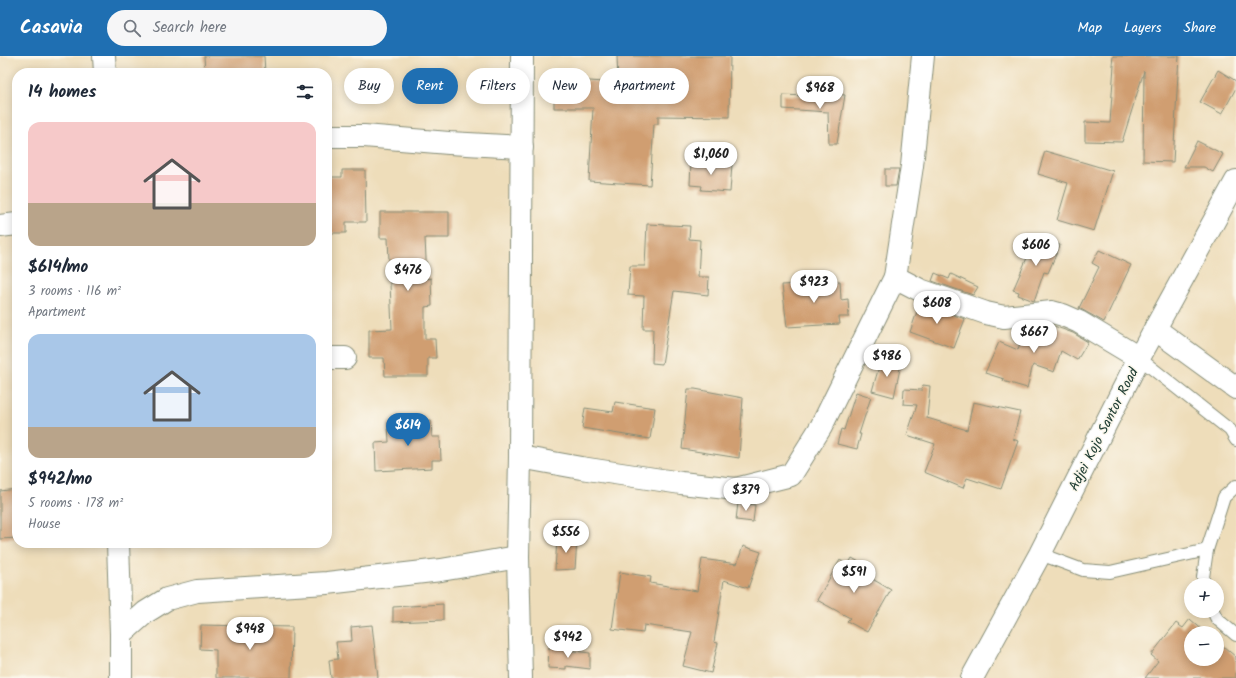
<!DOCTYPE html>
<html lang="en">
<head>
<meta charset="utf-8">
<style>
	:root { --surface:#fff; --page:#f6f6f7; --text:#1f2937; --muted:#747a83; --accent:#1f6fb2 }
	body { margin:0; font-family:Kalam,sans-serif; background:var(--page); color:var(--text); height:100vh; display:flex; flex-direction:column; font-size:15px; white-space:nowrap }
	* { box-sizing:border-box; margin:0 }
	p { font-size:13px; color:var(--muted) }
	.icon { flex:none; width:22px; height:22px; fill:none; stroke:currentColor; stroke-width:2; stroke-linecap:round; stroke-linejoin:round }
	.map { position:relative; flex:1; overflow:hidden }
	.drawer { position:absolute; left:12px; top:12px; width:320px; height:480px; display:flex; flex-direction:column; background:var(--surface); border-radius:16px; box-shadow:0 2px 10px #0003 }
	.drawer>* { flex:none }
	.banner { position:absolute; left:344px; top:12px; width:380px; height:36px; display:flex; gap:8px }
	.tools { position:absolute; left:1184px; top:522px; display:grid; gap:8px }
	.tools a { display:grid; place-items:center; width:40px; height:40px; border-radius:50%; background:var(--surface); box-shadow:0 2px 10px #0003; font-size:20px }
	.price { position:absolute; translate:-50% -34px; padding:0 9px; border-radius:14px; background:#fff; color:#222; font-size:13px; line-height:26px; filter:drop-shadow(0 1px 2px #0008) }
	.price::after { content:''; position:absolute; left:50%; top:24px; width:12px; height:9px; margin-left:-6px; background:inherit; clip-path:polygon(0 0,100% 0,50% 100%) }
	.price.current { background:var(--accent); color:#fff }
	ul { padding:0; list-style:none }
	li { display:grid; align-content:center; gap:8px; height:212px; padding:0 16px }
	li span { display:grid; place-items:center; height:124px; border-radius:12px; color:#555 }
	li>.icon { margin-inline-start:auto }
	span .icon { width:72px; height:72px; fill:#fffc; stroke-width:1 }
	li b { font-size:17px }
	h2 { display:flex; justify-content:space-between; align-items:center; height:48px; padding:0 16px; font-size:17px }
	.chip { padding:0 14px; border-radius:18px; background:var(--surface); box-shadow:0 2px 10px #0003; font-size:14px; line-height:36px }
	.chip.current { background:var(--accent); color:#fff }
	header { display:flex; align-items:center; gap:24px; box-sizing:border-box; height:56px; padding:0 20px; background:var(--accent); color:#fff }
	header strong { font-size:19px }
	nav { display:flex; gap:22px; margin-inline-start:auto; font-size:14px }
	.search { width:280px; height:36px; background:var(--page); display:flex; align-items:center; gap:10px; box-sizing:border-box; padding:0 14px; border-radius:22px; color:var(--muted); font-size:15px }
	.map>svg:first-child { display:block }
	.building { fill:#d09e71 }
	.lines { fill:none; stroke-linecap:round; stroke-linejoin:round }
	.service-casing { stroke:#868d77; stroke-width:14 }
	.minor-casing { stroke:#868d77; stroke-width:24 }
	.tertiary-casing { stroke:#868d77; stroke-width:24 }
	.service { stroke:#fff; stroke-width:12 }
	.minor { stroke:#fff; stroke-width:22 }
	.tertiary { stroke:#fff; stroke-width:22 }
	.labels { text-anchor:middle; stroke-width:3; stroke-linejoin:round; paint-order:stroke }
	.street-label { font-size:14px; fill:#1f3d34; stroke:#fbf7ec }
</style>
</head>
<body>
<header>
<strong>Casavia</strong>
<div class="search"><svg class="icon" aria-label="search" viewBox="0 0 24 24"><circle cx="10" cy="10" r="6"/><path d="M15 15l6 6"/></svg>Search here</div>
<nav><a>Map</a><a>Layers</a><a>Share</a></nav>
</header>
<div class="map">
<svg width="1236" height="622" viewBox="0 0 1236 622">
	<rect width="100%" height="100%" fill="#fbf7ec"/>
	<filter id="ink" filterUnits="userSpaceOnUse"><feTurbulence type="fractalNoise" baseFrequency=".025" numOctaves="2"/><feDisplacementMap in="SourceGraphic" scale="8" xChannelSelector="R" yChannelSelector="G"/><feConvolveMatrix kernelMatrix="1 2 1 2 8 2 1 2 1" color-interpolation-filters="sRGB"/></filter>
	<filter id="wash" filterUnits="userSpaceOnUse"><feTurbulence type="fractalNoise" baseFrequency=".012" numOctaves="4" result="noise"/><feDisplacementMap in="SourceGraphic" scale="16" xChannelSelector="R" yChannelSelector="G"/><feGaussianBlur stdDeviation="0.9" result="paint"/><feColorMatrix in="noise" values="0 0 0 0 0 0 0 0 0 0 0 0 0 0 0 0 0 1.4 0 .05"/><feComposite in="paint" operator="in"/></filter>
	<g filter="url(#wash)">
		<rect width="100%" height="100%" fill="#eeddba"/>
		<g id="blocks">
			<g class="building">
				<polygon points="204,0 264,0 265,17 205,17"/>
				<polygon points="617,0 730,0 729,61 658,60 658,68 654,68 650,129 589,125 593,52 554,52 554,21 576,21 576,24 618,27"/>
				<polygon points="1113,0 1179,0 1173,106 1143,105 1144,15 1122,86 1085,85 1085,66 1110,67 1114,9 1112,9"/>
				<polygon points="1218,14 1236,25 1236,32 1222,58 1200,46"/>
				<polygon points="829,37 845,39 837,88 829,88 828,56 783,53 783,39 829,41"/>
				<polygon points="1197,85 1223,98 1213,116 1204,111 1184,111"/>
				<polygon points="1045,95 1113,115 1094,175 1057,164 1068,127 1038,118"/>
				<polygon points="691,105 732,108 730,136 701,134 702,130 690,129"/>
				<polygon points="885,113 899,113 896,130 885,130"/>
				<polygon points="342,114 365,114 366,166 346,166 346,177 327,177 327,121 342,121"/>
				<polygon points="380,156 449,156 449,182 425,182 427,223 431,222 432,250 425,251 425,283 435,283 436,302 428,302 428,320 385,320 384,302 369,302 369,274 392,273 388,182 380,182"/>
				<polygon points="647,168 690,170 689,183 700,184 698,221 709,221 708,239 674,235 662,308 652,307 653,273 643,273 644,240 628,239 630,210 645,210"/>
				<polygon points="1037,179 1060,189 1048,217 1044,216 1034,245 1018,239 1019,236 1013,234"/>
				<polygon points="1099,194 1131,209 1104,266 1079,252 1099,211 1092,207"/>
				<polygon points="935,217 949,223 951,218 978,231 973,239 932,225"/>
				<polygon points="840,225 841,244 848,243 849,261 839,261 840,268 787,271 782,229"/>
				<polygon points="920,247 965,263 954,292 910,276"/>
				<polygon points="1051,269 1073,277 1088,286 1077,304 1061,295 1054,316 1033,309 1027,332 1003,325 1004,323 985,317 999,286 1018,294 1025,271"/>
				<polygon points="881,304 901,308 894,341 872,335"/>
				<polygon points="923,329 930,330 927,362 967,374 973,346 1020,356 1013,383 1018,385 1001,433 967,422 963,432 924,416 935,388 907,379 917,349 903,348 904,333 922,334"/>
				<polygon points="688,333 695,333 743,342 739,402 682,393"/>
				<polygon points="856,336 871,341 859,378 861,378 857,393 837,388 841,373 844,374"/>
				<polygon points="615,346 655,352 650,383 582,372 585,352 613,356"/>
				<polygon points="431,365 432,381 440,381 441,404 432,404 432,412 376,415 375,387 389,386 388,367"/>
				<polygon points="17,433 17,482 0,483 0,435"/>
				<polygon points="738,447 755,449 753,466 736,464"/>
				<polygon points="557,483 577,484 575,513 555,514"/>
				<polygon points="743,490 761,496 748,532 724,524 714,586 718,587 711,617 683,610 692,576 644,569 643,577 612,573 620,516 651,521 650,527 697,535 702,503 737,508"/>
				<polygon points="852,502 868,511 864,518 891,534 867,576 847,565 850,562 817,544 840,504 848,509"/>
				<polygon points="443,548 443,564 393,566 393,551"/>
				<polygon points="1190,563 1206,577 1191,577 1191,603 1217,603 1217,585 1236,601 1236,622 1145,622 1158,605 1151,599 1176,567 1183,572"/>
				<polygon points="201,569 292,571 291,622 216,622 216,594 200,593"/>
				<polygon points="372,569 378,622 331,622 329,604 338,603 336,586 352,585 351,571"/>
				<polygon points="549,591 567,592 567,594 590,597 590,613 566,610 566,613 548,612"/>
			</g>
		</g>
	</g>
	<g filter="url(#ink)">
		<use href="#blocks" fill-opacity="0" stroke="#868d77" stroke-width="1"/>
		<g class="lines">
			<g class="service-casing">
				<g id="service">
					<polyline points="1139,302 1230,374 1236,384"/>
					<polyline points="1040,498 1083,514 1110,516 1207,494"/>
					<polyline points="1204,529 1203,521 1207,494 1224,441 1236,430"/>
					<polyline points="1213,555 1217,563 1236,579"/>
				</g>
			</g>
			<g class="minor-casing">
				<g id="minor">
					<polyline points="104,0 105,17"/>
					<polyline points="923,0 912,110 895,221 920,234 986,257 1004,261 1052,256 1063,259 1079,266 1139,302"/>
					<polyline points="327,80 364,80 449,87 522,91"/>
					<polyline points="0,170 17,168"/>
					<polyline points="1155,273 1236,332"/>
					<polyline points="327,302 345,302"/>
					<polyline points="520,401 581,412 681,427 736,433 791,419 821,371 895,221"/>
					<polyline points="118,487 121,578 121,622"/>
					<polyline points="121,578 146,556 167,543 197,535 327,527 441,514 518,501"/>
					<polyline points="521,622 518,501 520,401 522,0"/>
				</g>
			</g>
			<g class="tertiary-casing">
				<polyline id="tertiary" points="972,622 1040,498 1139,302 1236,125"/>
			</g>
			<use href="#service" class="service"/>
			<use href="#minor" class="minor"/>
			<use href="#tertiary" class="tertiary"/>
		</g>
	</g>
	<g class="labels">
		<g class="street-label">
			<text transform="translate(1103 373) rotate(-63)" y="5">Adjei Kojo Santor Road</text>
		</g>
	</g>
</svg>
<div class="tools">
<a>+</a>
<a>−</a>
</div>
<b class="price" style="left:820px;top:54px">$968</b>
<b class="price" style="left:711px;top:120px">$1,060</b>
<b class="price" style="left:1036px;top:211px">$606</b>
<b class="price" style="left:408px;top:236px">$476</b>
<b class="price" style="left:814px;top:248px">$923</b>
<b class="price" style="left:937px;top:269px">$608</b>
<b class="price" style="left:1034px;top:298px">$667</b>
<b class="price" style="left:887px;top:322px">$986</b>
<b class="price current" style="left:408px;top:391px">$614</b>
<b class="price" style="left:746px;top:456px">$379</b>
<b class="price" style="left:566px;top:498px">$556</b>
<b class="price" style="left:854px;top:538px">$591</b>
<b class="price" style="left:250px;top:595px">$948</b>
<b class="price" style="left:568px;top:603px">$942</b>
<div class="banner">
<a class="chip">Buy</a>
<a class="chip current">Rent</a>
<a class="chip">Filters</a>
<a class="chip">New</a>
<a class="chip">Apartment</a>
</div>
<section class="drawer">
<h2>14 homes<svg class="icon" aria-label="filters" viewBox="0 0 24 24"><path d="M4 7h16M4 17h16"/><circle cx="9" cy="7" r="2"/><circle cx="15" cy="17" r="2"/></svg></h2>
<ul>
<li><span style="background:linear-gradient(#f6c9c9 65%,#b9a48a 0)"><svg class="icon" aria-label="home" viewBox="0 0 24 24"><path d="M3 11l9-7 9 7M6 9v11h12V9"/></svg></span><div><b>$614/mo</b><p>3 rooms · 116 m²</p><p>Apartment</p></div></li>
<li><span style="background:linear-gradient(#a9c7e8 75%,#b9a48a 0)"><svg class="icon" aria-label="home" viewBox="0 0 24 24"><path d="M3 11l9-7 9 7M6 9v11h12V9"/></svg></span><div><b>$942/mo</b><p>5 rooms · 178 m²</p><p>House</p></div></li>
</ul>
</section>
</div>
</body>
</html>
